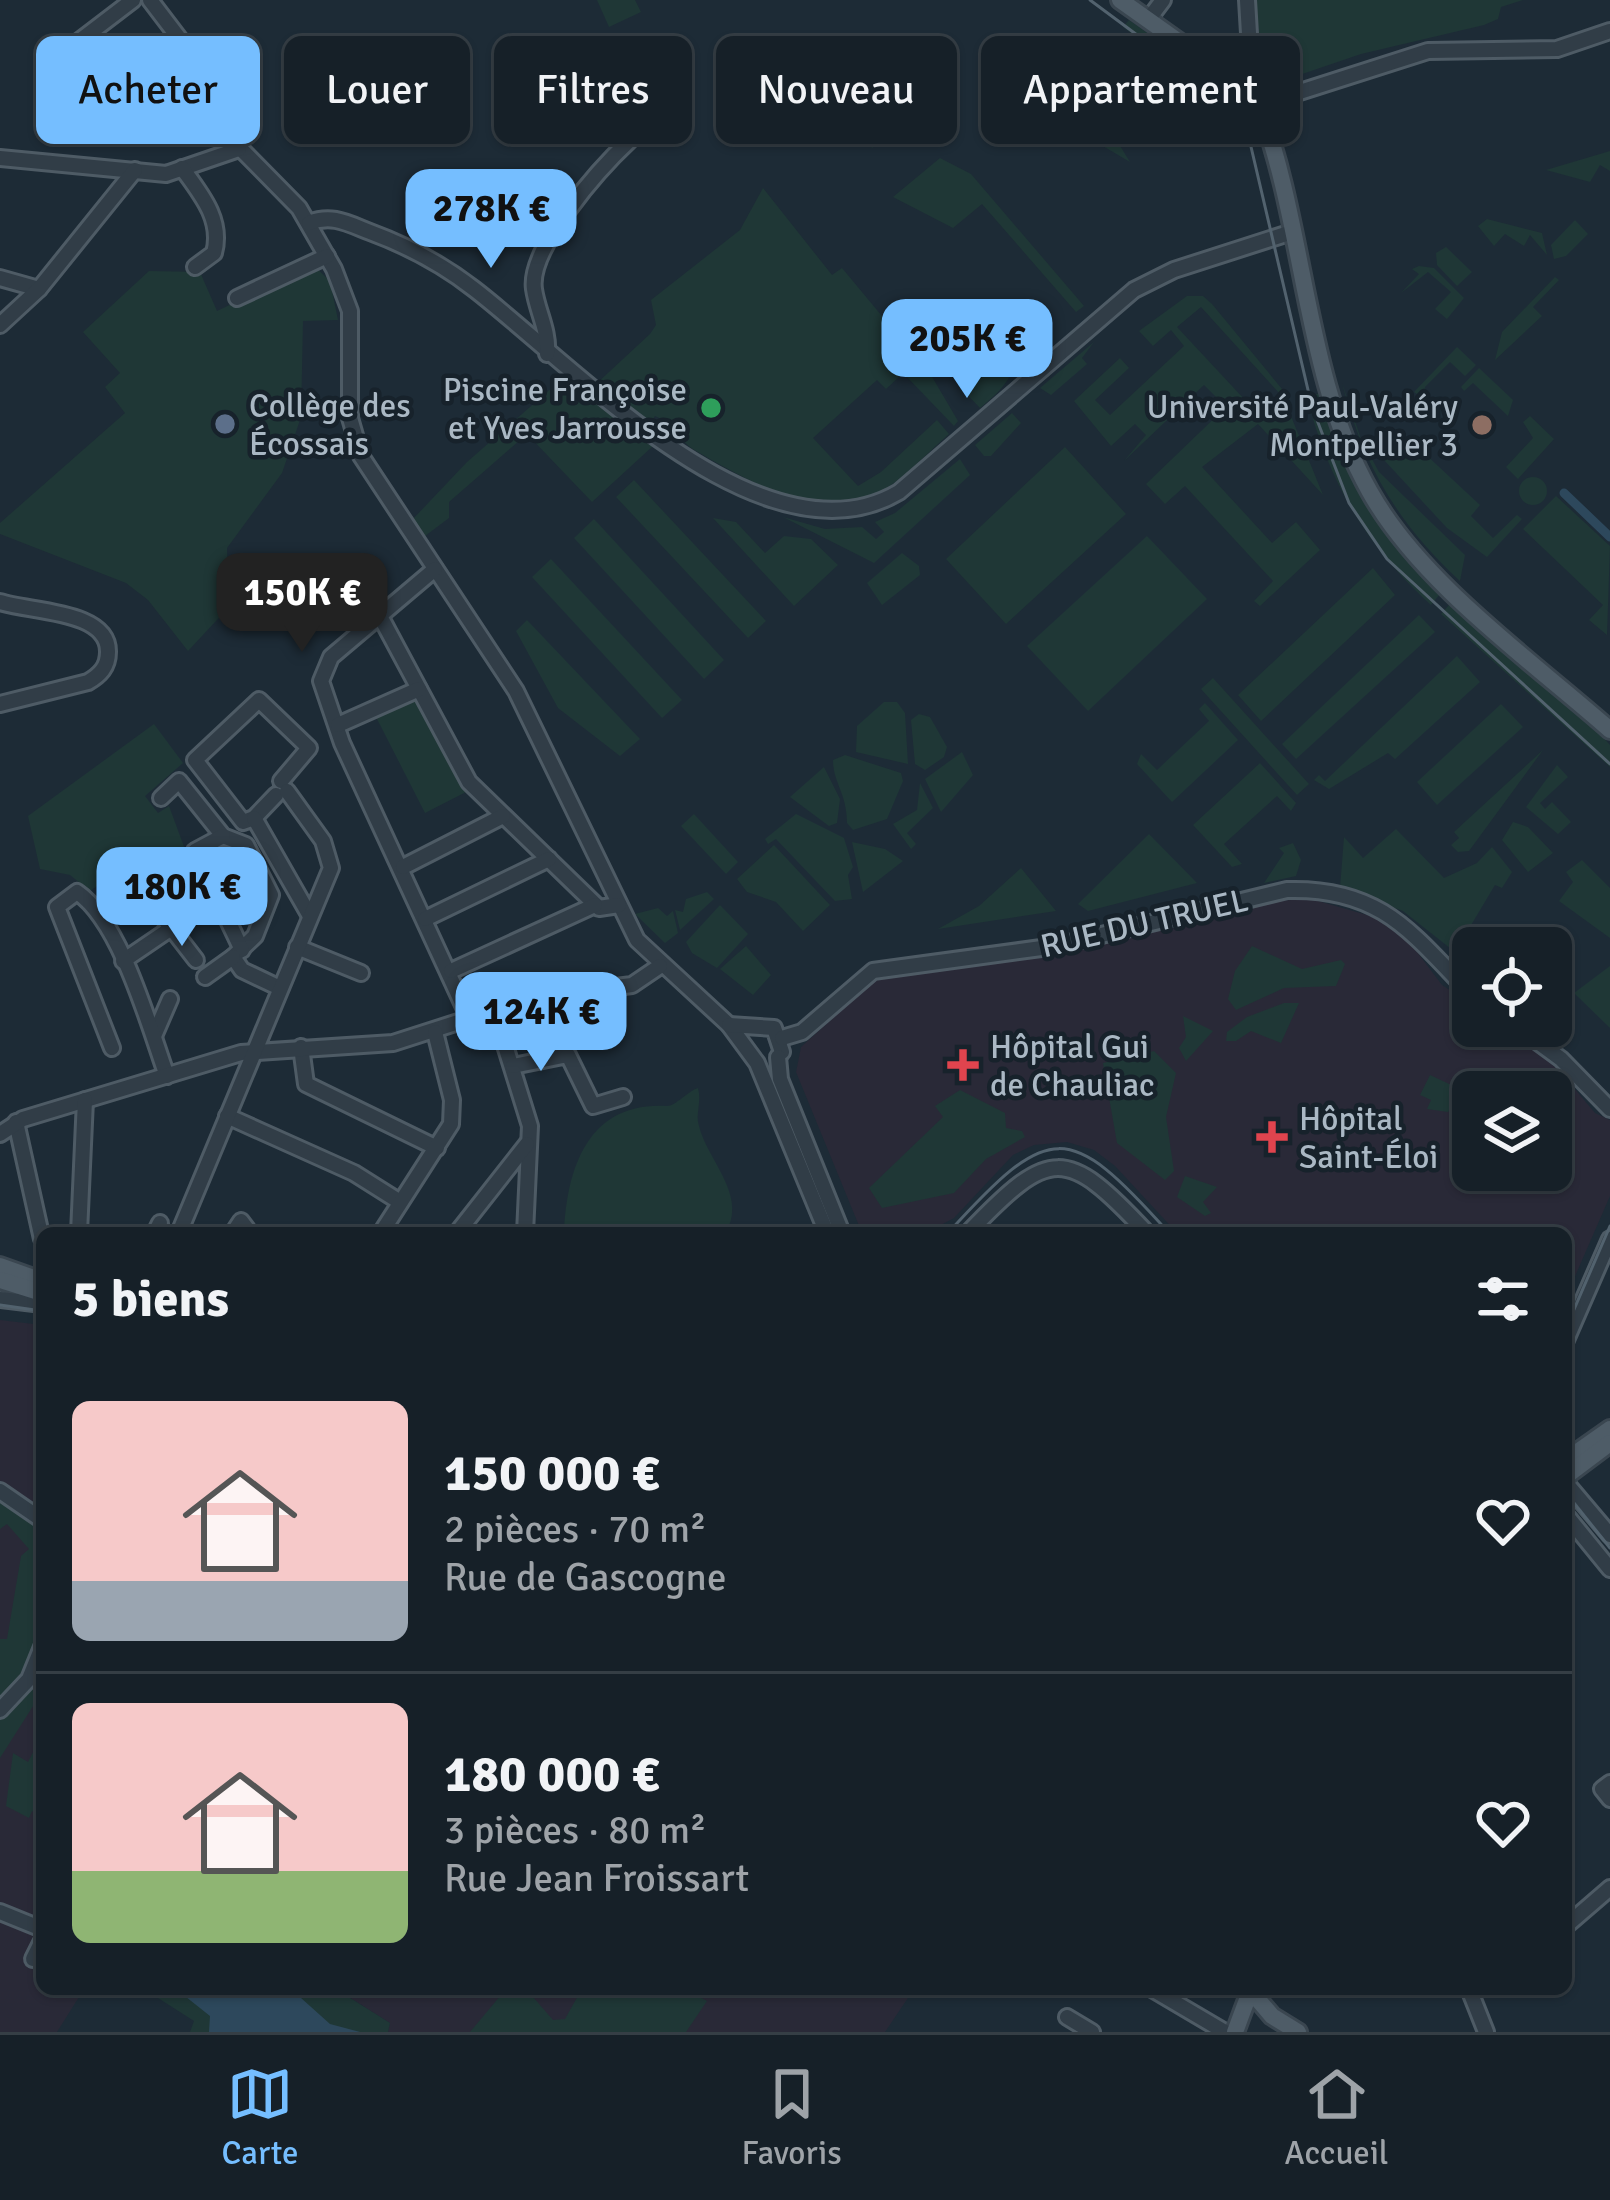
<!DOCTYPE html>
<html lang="fr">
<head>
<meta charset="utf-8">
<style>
	:root { --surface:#162028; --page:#1f2830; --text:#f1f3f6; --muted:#9ea3a8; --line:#353e45; --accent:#75beff }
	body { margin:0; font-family:Signika,sans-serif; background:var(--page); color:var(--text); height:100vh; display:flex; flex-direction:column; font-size:45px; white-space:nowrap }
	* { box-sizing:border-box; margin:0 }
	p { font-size:39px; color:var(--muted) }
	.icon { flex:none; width:66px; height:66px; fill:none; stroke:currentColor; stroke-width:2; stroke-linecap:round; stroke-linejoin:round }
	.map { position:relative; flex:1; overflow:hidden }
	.panel { position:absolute; left:36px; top:1227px; width:1536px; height:768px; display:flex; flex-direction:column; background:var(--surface); border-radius:18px; box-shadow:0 3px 9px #0004,0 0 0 3px var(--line) }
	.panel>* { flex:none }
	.hud { position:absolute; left:36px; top:36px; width:1539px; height:108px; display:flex; gap:24px }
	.tools { position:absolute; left:1452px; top:927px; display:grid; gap:24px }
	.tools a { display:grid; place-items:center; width:120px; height:120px; border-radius:18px; background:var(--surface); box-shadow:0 3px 9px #0004,0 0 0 3px var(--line); font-size:60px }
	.price { position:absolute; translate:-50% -102px; padding:0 27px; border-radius:24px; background:var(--accent); color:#111; font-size:39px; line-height:78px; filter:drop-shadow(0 3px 6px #0008) }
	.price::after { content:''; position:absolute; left:50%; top:72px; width:36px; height:27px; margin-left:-18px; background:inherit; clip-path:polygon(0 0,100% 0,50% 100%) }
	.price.selected { background:#222; color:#fff }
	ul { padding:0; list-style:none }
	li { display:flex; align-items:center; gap:36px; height:300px; padding:0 36px }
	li+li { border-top:3px solid var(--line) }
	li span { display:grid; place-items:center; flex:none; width:336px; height:240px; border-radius:18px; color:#555 }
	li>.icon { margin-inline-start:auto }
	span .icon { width:144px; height:144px; fill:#fffc; stroke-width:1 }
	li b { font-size:51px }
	h2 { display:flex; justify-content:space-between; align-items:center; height:144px; padding:0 36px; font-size:51px }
	.chip { padding:0 42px; border-radius:18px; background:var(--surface); box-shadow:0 3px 9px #0004,0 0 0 3px var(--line); font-size:42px; line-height:108px }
	.chip.selected { background:var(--accent); color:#111 }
	.tabs { display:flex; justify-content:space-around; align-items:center; height:168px; border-top:3px solid var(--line); background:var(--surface); font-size:33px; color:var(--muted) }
	.tabs a { display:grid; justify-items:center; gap:6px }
	.tabs .selected { color:var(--accent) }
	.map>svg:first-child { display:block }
	.medical { fill:#292937; fill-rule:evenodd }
	.green { fill:#1f3736 }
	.water { fill:#2d485c }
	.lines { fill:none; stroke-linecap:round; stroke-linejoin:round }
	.canal { stroke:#2d485c; stroke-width:9 }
	.minor-casing { stroke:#4e5b65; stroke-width:20 }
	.major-casing { stroke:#3a4650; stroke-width:22 }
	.minor { stroke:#313d47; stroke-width:14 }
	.major { stroke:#4e5c67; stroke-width:16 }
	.tram { stroke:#52626e; stroke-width:3 }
	.leisure-dot { fill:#2e9e5b; stroke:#17222b; stroke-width:4.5 }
	.service-dot { fill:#5c6f8a; stroke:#17222b; stroke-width:4.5 }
	.education-dot { fill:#8d6e63; stroke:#17222b; stroke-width:4.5 }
	.health-dot { fill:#e0444e; stroke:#17222b; stroke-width:4.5 }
	.labels { text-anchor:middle; stroke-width:9; stroke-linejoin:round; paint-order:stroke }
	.poi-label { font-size:33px; fill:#aab8c4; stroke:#17222b; text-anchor:start }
	.street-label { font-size:33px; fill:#aab8c4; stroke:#17222b }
</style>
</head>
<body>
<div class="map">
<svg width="1610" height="2032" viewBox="0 0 1610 2032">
	<rect width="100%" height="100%" fill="#1d2b36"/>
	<g class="medical">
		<path d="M1311,899L1395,923L1442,985L1473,1005V1026H1507L1521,1035L1548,1057L1595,1113L1610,1120V1196L1566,1297V1233H1177L1115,1166L1094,1150L1067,1142L1034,1145L1013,1155L954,1218L926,1233H862L796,1072L801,1047L876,979L1053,956L1270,901ZM1473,1092H1551V1170H1473Z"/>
		<polygon points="0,1320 42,1325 42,1989 84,1989 57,2032 0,2032"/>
		<polygon points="336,1989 914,1989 885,2032 388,2032 390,2023"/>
	</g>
	<g class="green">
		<polygon points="597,0 635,0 641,12 609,27"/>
		<polygon points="1256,0 1523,0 1501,7 1498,19 1484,25 1361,54 1264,87"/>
		<polygon points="1129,20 1178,55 1171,62 1123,27"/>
		<polygon points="896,50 951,86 872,148 851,121"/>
		<polygon points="1089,96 1130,162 1071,127"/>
		<polygon points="1610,151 1610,171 1600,165 1590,182 1546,170"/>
		<polygon points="940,158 971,174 1084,306 1076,312 982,204 953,228 893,197"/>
		<path d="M763,188L832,275L842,268L931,375L958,421L954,426L905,375L912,365L886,389L877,380L813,438L858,486L881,472L937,420L949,434C924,456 900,483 870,498C818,523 740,476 696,451C679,441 673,423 655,416L651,422L595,385L650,334L656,325L651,300L740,230Z"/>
		<polygon points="1487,219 1542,233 1547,255 1530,235 1524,246 1505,234 1494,246 1478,226"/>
		<polygon points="1575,220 1588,234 1566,256 1554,259 1551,245"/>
		<polygon points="1446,247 1472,272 1457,286 1437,265 1436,253"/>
		<polygon points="313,265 330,281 338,320 303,321 301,417 282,473 227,548 229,607 188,651 148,600 126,583 0,534 0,523 125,413 105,387 120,373 83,332 149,271 200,272 217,311"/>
		<polygon points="1419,266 1434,268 1464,298 1447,319 1435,309 1451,292 1428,272 1401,293 1419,274 1412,269"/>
		<polygon points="1555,277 1559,280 1533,307 1542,316 1495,360 1502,332"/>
		<polygon points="1187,296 1203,296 1212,304 1282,389 1279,393 1201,307 1177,327 1259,415 1282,394 1323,495 1258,424 1202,467 1272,543 1296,522 1320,550 1260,606 1254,601 1273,581 1185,486 1165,504 1146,484 1226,407 1204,385 1124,461 1146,435 1135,424 1111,446 1074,401 1120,358 1129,368 1095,400 1110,415 1184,346 1171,330 1153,346 1139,331"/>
		<polygon points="1094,342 1082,358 1087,364 1051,395 1040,388"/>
		<path d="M1006,346C1024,372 1000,391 980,408L958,385Z"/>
		<polygon points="1457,347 1476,365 1465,376 1450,362 1425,387 1423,398 1414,392"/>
		<polygon points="1479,368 1513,400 1508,416 1473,383 1464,391 1461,387"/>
		<polygon points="562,379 653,446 592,502 527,434 449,502 449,518 425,536 413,519 467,462"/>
		<path d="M1342,383L1361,439L1379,472L1465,555L1460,581C1398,524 1363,465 1342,383Z"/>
		<path d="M1320,393L1346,466L1367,507L1440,594L1431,605C1367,547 1328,481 1307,397Z"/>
		<polygon points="1012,413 1021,423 991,456 984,456 975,445"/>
		<polygon points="1530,416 1554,439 1518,479 1506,467 1533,438 1523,422"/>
		<polygon points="1409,439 1480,505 1471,516 1493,538 1517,515 1522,519 1487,557 1447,528 1384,460"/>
		<polygon points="1065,447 1126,514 1006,624 946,559"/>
		<polygon points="960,459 970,475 874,563 783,517 825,529 862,527 876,539 884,532 875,522 895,513"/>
		<circle cx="1533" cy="491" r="14"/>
		<polygon points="634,480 766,621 748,638 616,497"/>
		<polygon points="1556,496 1610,546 1607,635 1589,620 1603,605 1523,529"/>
		<polygon points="713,518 736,522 765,553 784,536 811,539 838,565 794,606"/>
		<polygon points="594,519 724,660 704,679 574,538"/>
		<polygon points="1147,536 1207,599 1088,711 1027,646"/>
		<polygon points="902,553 919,566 920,575 882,605 867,583"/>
		<polygon points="551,559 682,700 662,718 532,577"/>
		<polygon points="1373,568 1395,595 1261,721 1238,695"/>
		<polygon points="1449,605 1598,732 1610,745 1610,767 1441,614"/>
		<polygon points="1419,615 1435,632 1296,759 1282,744"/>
		<polygon points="527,620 640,739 620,756 558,708 516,631"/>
		<polygon points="1457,656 1480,682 1395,759 1388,753 1329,789 1314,780 1319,775 1325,781"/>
		<polygon points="1213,678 1309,784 1297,795 1201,689"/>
		<polygon points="418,694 468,791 425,813 375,715"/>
		<polygon points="884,702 897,702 905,713 908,764 856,752 857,726"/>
		<polygon points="1205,703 1238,740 1172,802 1137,764 1141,754 1157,770 1209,721 1199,709"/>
		<polygon points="1501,704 1523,727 1437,805 1417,782"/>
		<polygon points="919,714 930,717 947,747 944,757 925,770 915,764 911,720"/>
		<polygon points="154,724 183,763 145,796 158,813 169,806 186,852 169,865 174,872 154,888 142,885 126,865 90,891 70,875 40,869 28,816"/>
		<polygon points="1543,750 1469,851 1458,852 1451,845 1459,838 1454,832"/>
		<polygon points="962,752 973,775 941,812 925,779"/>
		<path d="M845,755L901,773L903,781L887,819L853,830L847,823C847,793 833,783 833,760Z"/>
		<polygon points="1260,763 1296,803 1291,811 1277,796 1224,844 1242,864 1232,867 1193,825"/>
		<polygon points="1557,765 1568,777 1540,803 1545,809 1552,802 1571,822 1558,834 1526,807"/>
		<polygon points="824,767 840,799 837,823 829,826 790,797"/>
		<polygon points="920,783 933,808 907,833 916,844 911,849 893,824 917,810"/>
		<polygon points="694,814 738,862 726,874 681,826"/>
		<polygon points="796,814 844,838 853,867 848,875 852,899 835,901 776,839 768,844 765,839"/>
		<polygon points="1513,822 1528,827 1553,853 1528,872 1502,840"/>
		<polygon points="1396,829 1444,878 1477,863 1492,847 1512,872 1502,888 1495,885 1455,952 1403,911 1340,888 1344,837 1363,858"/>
		<polygon points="1149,834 1197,883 1088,911 1078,904"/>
		<polygon points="852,842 885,849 903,861 863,892"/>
		<polygon points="1293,843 1301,860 1296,876 1264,883 1284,853 1279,848"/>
		<polygon points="774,845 830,905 803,931 776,902 747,892 737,879"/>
		<polygon points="1582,860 1610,888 1610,938 1559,901 1573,882 1566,872"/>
		<polygon points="1021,868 1056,911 938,929 979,906"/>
		<polygon points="707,892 714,899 680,930 675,910 683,912 686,899"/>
		<polygon points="720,905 748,934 717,968 692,953 686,942"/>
		<polygon points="658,908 667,916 673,911 678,933 665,943 635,914"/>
		<polygon points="746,946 771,975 753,995 720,969"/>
		<polygon points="1252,946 1302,969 1341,960 1345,964 1336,986 1284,988 1236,1010 1228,999 1235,971"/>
		<polygon points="1610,966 1610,1028 1574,993"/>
		<polygon points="1284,1003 1299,1003 1281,1043 1251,1031 1236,1041 1226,1041 1227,1032 1247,1017"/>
		<polygon points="1183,1016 1213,1031 1186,1061 1179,1048 1186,1037"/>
		<polygon points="1154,1051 1176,1073 1166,1117 1174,1171 1165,1180 1117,1143 1103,1063"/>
		<polygon points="1430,1075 1462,1090 1448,1112 1427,1109 1431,1100 1420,1095"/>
		<path d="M698,1088C702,1102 695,1114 699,1126C707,1159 745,1193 728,1228L719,1233H564C567,1163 591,1102 666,1106C675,1107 688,1091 698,1088Z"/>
		<polygon points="960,1090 1005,1113 1006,1128 1022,1131 1025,1137 986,1159 954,1193 882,1208 869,1188 943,1117 935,1106"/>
		<polygon points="1185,1176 1217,1187 1203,1202 1211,1213 1205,1216 1177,1197"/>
		<polygon points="0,1496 42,1525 42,1624 28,1664 0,1705 0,1639 7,1639 21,1556 29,1549 7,1524 0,1529"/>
		<polygon points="42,1673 42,1692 0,1758 0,1717 33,1688"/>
		<polygon points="42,1735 42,1816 32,1811 29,1818 6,1806 13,1753 28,1762"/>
		<polygon points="144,1989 351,1989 347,1996 390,2023 388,2032 190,2032 194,2021"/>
		<path d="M506,1989L533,1997L553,2020L565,2019L579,1994C613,1984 675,1981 707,2001L686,2032H470Z"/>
	</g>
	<polygon class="water" points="176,1989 291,1989 330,2024 360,2032 209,2032 210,2016"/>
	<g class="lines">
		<polyline class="canal" points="1564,493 1610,537"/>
		<g class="minor-casing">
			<g id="minor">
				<polyline points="150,0 182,42 235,143 299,208 334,269 350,311 350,418 361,456 516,691 637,940 729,1025 757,1063 827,1233"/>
				<polyline points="1148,20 1163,0"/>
				<polyline points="78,42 133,0"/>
				<polyline points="1244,88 1251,67 1247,0"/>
				<polyline points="1259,105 1428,51 1557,49 1610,31"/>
				<polyline points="0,158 166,174 239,149"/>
				<path d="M182,168C201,194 223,220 214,253L195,267"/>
				<path d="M309,223C332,214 347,223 370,232C408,246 442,264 474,289C572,364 764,572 899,492L1134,290L1174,270L1292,232"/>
				<polyline points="0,278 39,289"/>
				<polyline points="237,298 327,256"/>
				<polyline points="0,325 39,289 135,170"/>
				<path d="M547,354C549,330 537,311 534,289C528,248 601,167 630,140"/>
				<polyline points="435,569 331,657 321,681 342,743 469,1018"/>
				<path d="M0,602C30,612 109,610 108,652C108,667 100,675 88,682L0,704"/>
				<polyline points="380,616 469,782 599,908 619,905"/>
				<polyline points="338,725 419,689"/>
				<polyline points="276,795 254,818 243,822 195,760 259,700 309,748 281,781"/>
				<polyline points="161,798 179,781 223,836 246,845 271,895 255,936 233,957 242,970 280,988"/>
				<polyline points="254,818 310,916"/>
				<polyline points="223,836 195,851 242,950"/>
				<polyline points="403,867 503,816"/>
				<polyline points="145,894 196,960"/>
				<polyline points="425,919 549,859"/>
				<polyline points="297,947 361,973"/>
				<polyline points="123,961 217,897"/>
				<polyline points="451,971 595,905"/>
				<polyline points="205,977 233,957"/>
				<polyline points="494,1010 530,1126 525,1233"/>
				<polyline points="729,1025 774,1028 782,1052"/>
				<polyline points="1516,1026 1561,1059 1610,1109"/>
				<polyline points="154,1036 170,999"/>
				<path d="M782,1038L802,1032L873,971L1056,946L1287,890C1383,887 1414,936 1473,996"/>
				<polyline points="301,1047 306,1084 437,1148"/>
				<path d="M112,1048L57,907L77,892C121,922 149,1026 167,1076"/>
				<polyline points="778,1057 780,1079 842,1233"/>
				<polyline points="513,1066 568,1055 593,1106 623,1097"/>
				<polyline points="227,1116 354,1173 400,1202"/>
				<polyline points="16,1122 42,1239"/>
				<polyline points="0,1134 23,1119 241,1053 393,1043 536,997 632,985 660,966"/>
				<polyline points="79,1233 85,1100"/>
				<polyline points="155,1233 160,1223"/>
				<polyline points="179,1233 331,868 323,841 287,791"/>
				<polyline points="233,1233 241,1221 250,1233"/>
				<polyline points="381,1233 451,1124 452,1100 435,1032"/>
				<polyline points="457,1233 527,1144"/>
				<path d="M968,1233C1050,1147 1066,1146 1147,1233"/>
				<polyline points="0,1299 42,1304"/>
				<polyline points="1566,1340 1610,1239"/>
				<polyline points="1566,1483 1610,1535"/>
				<polyline points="0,1491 42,1520"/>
				<polyline points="1566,1515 1610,1569"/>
				<polyline points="0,1710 29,1679 42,1647"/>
				<polyline points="1610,1783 1602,1789 1610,1799"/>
				<polyline points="0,1912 42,1929"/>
				<polyline points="1566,1926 1610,1888"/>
				<polyline points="33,1959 42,1941"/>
				<polyline points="1152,1989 1225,2032"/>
				<polyline points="1469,1989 1486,2032"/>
				<polyline points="1067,2017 1092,2032"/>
			</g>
		</g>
		<g class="major-casing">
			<g id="major">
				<path d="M1120,0L1244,88L1259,105C1306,229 1304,376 1370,492C1421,583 1532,661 1610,730"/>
				<polyline points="0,1266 42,1281"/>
				<polyline points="0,1280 42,1293"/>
				<polyline points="1566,1460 1610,1429"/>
				<polyline points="1566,1476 1610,1443"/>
				<polyline points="1249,1989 1272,2016 1298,2032"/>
				<polyline points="1235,2032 1251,1989"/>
			</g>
		</g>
		<use href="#minor" class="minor"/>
		<use href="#major" class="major"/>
		<g class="tram">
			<polyline points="1090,0 1218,95 1248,134 1312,407 1349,503 1387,559 1610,764"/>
			<path d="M948,1233C1050,1121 1068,1120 1169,1233"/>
			<polyline points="0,1305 42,1311"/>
			<polyline points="1566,1328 1610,1226"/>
			<polyline points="1566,1493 1610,1548"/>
		</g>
	</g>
	<circle class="leisure-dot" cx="711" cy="408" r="12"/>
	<circle class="service-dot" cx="225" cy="424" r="12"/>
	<circle class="education-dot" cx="1482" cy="425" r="12"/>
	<g class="health-dot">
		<path d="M957 1047h12v12h12v12h-12v12h-12v-12h-12v-12h12z"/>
		<path d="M1266 1119h12v12h12v12h-12v12h-12v-12h-12v-12h12z"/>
	</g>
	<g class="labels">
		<g class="poi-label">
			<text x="687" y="401" text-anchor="end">Piscine Françoise<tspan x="687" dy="38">et Yves Jarrousse</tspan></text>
			<text x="249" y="417">Collège des<tspan x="249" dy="38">Écossais</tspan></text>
			<text x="1458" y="418" text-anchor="end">Université Paul-Valéry<tspan x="1458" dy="38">Montpellier 3</tspan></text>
			<text x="990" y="1058">Hôpital Gui<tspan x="990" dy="38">de Chauliac</tspan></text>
			<text x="1299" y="1130">Hôpital<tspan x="1299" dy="38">Saint-Éloi</tspan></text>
		</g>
		<g class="street-label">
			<text transform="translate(1144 922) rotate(-13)" y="12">RUE DU TRUEL</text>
		</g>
	</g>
</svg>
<div class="tools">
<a><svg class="icon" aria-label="locate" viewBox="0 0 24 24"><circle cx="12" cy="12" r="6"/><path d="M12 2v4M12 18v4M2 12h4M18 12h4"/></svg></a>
<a><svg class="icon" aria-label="layers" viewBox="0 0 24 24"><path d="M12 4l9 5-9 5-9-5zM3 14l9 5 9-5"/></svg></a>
</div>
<b class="price" style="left:491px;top:271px">278K €</b>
<b class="price" style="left:967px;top:401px">205K €</b>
<b class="price selected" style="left:302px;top:655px">150K €</b>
<b class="price" style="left:182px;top:949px">180K €</b>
<b class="price" style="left:541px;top:1074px">124K €</b>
<div class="hud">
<a class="chip selected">Acheter</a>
<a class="chip">Louer</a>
<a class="chip">Filtres</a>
<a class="chip">Nouveau</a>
<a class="chip">Appartement</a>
</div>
<section class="panel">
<h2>5 biens<svg class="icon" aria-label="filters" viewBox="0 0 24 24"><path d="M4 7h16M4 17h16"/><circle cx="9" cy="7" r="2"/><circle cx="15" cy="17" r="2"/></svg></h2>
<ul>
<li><span style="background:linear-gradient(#f6c9c9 75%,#9aa5b1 0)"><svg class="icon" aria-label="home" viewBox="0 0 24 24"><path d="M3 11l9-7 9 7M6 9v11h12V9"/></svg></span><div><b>150 000 €</b><p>2 pièces · 70 m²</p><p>Rue de Gascogne</p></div><svg class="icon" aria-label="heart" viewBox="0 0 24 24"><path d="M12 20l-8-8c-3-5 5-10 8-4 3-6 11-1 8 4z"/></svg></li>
<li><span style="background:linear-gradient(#f6c9c9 70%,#8fb573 0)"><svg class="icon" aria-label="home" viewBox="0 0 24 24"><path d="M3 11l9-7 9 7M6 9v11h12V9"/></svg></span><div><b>180 000 €</b><p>3 pièces · 80 m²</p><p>Rue Jean Froissart</p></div><svg class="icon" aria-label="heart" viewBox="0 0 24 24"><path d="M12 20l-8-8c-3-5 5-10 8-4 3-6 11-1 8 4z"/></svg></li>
</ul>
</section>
</div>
<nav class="tabs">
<a class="selected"><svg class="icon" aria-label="map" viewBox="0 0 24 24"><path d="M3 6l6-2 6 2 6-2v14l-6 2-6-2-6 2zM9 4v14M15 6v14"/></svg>Carte</a>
<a><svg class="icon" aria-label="saved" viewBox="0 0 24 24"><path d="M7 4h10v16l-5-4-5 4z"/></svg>Favoris</a>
<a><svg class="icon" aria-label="home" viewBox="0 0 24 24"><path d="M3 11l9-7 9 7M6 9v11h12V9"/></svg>Accueil</a>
</nav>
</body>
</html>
